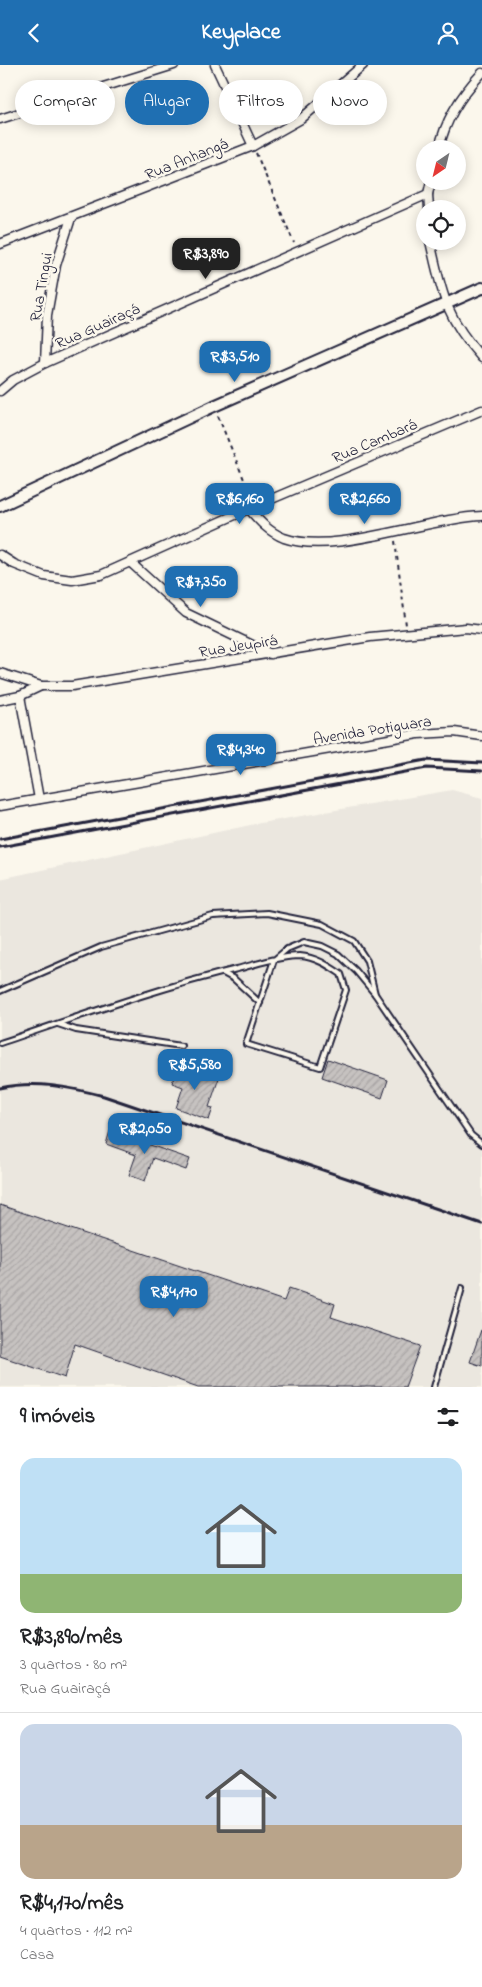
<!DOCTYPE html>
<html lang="pt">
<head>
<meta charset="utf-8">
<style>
	:root { --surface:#fff; --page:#f6f6f6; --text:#202124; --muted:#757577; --line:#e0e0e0; --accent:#1f6fb2 }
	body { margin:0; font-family:"Indie Flower",sans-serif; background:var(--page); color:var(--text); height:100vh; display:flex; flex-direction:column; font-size:19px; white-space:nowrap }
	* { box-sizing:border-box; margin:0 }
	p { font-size:16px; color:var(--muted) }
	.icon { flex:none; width:28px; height:28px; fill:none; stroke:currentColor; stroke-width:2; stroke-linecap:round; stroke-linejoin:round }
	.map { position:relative; height:1322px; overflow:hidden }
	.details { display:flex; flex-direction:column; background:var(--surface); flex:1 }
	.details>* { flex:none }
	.hud { position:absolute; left:15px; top:15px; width:452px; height:45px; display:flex; gap:10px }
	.needle { width:32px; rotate:215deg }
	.controls { position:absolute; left:416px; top:75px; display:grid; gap:10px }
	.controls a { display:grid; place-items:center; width:50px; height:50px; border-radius:50%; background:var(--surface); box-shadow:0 2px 12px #0003; font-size:25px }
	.price { position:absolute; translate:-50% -42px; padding:0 11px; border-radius:10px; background:var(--accent); color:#fff; font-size:16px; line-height:32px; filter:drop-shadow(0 1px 2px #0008) }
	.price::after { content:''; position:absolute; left:50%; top:30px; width:15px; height:11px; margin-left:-8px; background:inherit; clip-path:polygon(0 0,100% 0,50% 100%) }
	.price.active { background:#222; color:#fff }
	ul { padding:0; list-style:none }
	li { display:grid; align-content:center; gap:10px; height:265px; padding:0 20px }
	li+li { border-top:1px solid var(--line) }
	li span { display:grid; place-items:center; height:155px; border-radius:15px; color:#555 }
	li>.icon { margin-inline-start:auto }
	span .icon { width:90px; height:90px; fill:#fffc; stroke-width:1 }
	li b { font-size:21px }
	h2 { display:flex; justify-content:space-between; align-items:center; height:60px; padding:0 20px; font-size:21px }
	.tag { padding:0 18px; border-radius:22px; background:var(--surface); box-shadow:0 2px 12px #0003; font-size:18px; line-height:45px }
	.tag.active { background:var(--accent); color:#fff }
	header { display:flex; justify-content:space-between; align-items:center; height:65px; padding:0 20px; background:var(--accent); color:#fff; font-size:22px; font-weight:700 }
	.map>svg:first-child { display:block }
	.built { fill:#ebe7df }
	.building { fill:url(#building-hatch); stroke:#22223b }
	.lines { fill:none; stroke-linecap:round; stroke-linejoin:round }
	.service-casing { stroke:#22223b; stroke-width:8 }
	.minor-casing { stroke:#22223b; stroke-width:11 }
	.tertiary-casing { stroke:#22223b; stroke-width:14 }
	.path { stroke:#22223b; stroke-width:2; stroke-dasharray:4 4; stroke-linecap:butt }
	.service { stroke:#fbf7ec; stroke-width:4 }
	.minor { stroke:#fbf7ec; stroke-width:8 }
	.tertiary { stroke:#fbf7ec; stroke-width:10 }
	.rail { stroke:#22223b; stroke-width:3 }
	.labels { text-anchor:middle; stroke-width:5; stroke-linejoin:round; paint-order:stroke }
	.street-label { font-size:16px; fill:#22223b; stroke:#fbf7ec }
</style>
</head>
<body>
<header><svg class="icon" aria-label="back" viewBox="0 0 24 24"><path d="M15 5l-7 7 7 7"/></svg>Keyplace<svg class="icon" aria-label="person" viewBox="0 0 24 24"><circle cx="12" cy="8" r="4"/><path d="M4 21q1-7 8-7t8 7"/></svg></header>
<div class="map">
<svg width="482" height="1322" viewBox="0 0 482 1322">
	<defs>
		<pattern id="building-hatch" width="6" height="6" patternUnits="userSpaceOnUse" patternTransform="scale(1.25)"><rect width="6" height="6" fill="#c6c2c0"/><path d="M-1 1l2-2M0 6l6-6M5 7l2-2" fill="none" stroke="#aaa6a6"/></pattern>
	</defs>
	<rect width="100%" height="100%" fill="#fbf7ec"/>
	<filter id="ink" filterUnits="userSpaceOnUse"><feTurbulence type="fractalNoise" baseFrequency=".02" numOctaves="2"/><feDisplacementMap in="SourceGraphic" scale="10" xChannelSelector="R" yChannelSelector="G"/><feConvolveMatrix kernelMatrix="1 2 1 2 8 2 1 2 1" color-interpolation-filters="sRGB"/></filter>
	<g filter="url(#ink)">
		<polygon class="built" points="452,725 482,733 482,1322 0,1322 0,814 255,759"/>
		<g class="building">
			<polygon points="328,994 388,1015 382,1033 322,1012"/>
			<polygon points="178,1000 219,1013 209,1042 213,1043 209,1055 176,1043 183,1022 172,1018"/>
			<polygon points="110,1066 190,1094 186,1105 153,1093 145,1116 129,1110 136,1090 106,1079"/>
			<polygon points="0,1140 284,1236 289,1223 335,1239 331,1252 420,1281 405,1322 198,1322 75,1279 65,1313 0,1291"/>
			<polygon points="481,1265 482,1265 482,1301 470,1297"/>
		</g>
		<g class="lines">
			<g class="service-casing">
				<g id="service">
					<polyline points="223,908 234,914 260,938"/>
					<polyline points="0,926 101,882 213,851 267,848 322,859 354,876 367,896 375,929 471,1070 482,1079"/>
					<polyline points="58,959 76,965 181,981"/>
					<path d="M0,978C78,952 157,923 237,904C257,899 279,891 300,891C316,892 329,901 341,909L346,925L320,1002L246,979L274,895L287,884L304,877L322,881L338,889L356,906L375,929"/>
					<polyline points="434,1322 462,1223"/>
				</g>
			</g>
			<g class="minor-casing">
				<g id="minor">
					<polyline points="215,0 253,81"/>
					<polyline points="0,54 174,0"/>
					<path d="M439,84C445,55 462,29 482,8"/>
					<polyline points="429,144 428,129 431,116"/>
					<path d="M430,176C442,228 445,252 482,293"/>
					<polyline points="0,179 253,81 301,54 363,0"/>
					<polyline points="45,298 47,250 56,200 71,153"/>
					<polyline points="0,326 13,315 45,298 428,129"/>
					<path d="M249,444C259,456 269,467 284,473C335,491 427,453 482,451"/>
					<polyline points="0,490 14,499 44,511 72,515 101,510 255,441 482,345"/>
					<polyline points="130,497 186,548 271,589"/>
					<polyline points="0,608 41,621"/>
					<polyline points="20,631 39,734"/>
					<polyline points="0,635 20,631 41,621 72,621 370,572 466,563 482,565"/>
					<polyline points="0,741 418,669 454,667 482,671"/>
				</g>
			</g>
			<g class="tertiary-casing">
				<polyline id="tertiary" points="0,441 214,341 482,223"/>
			</g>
			<g class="path">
				<polyline points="256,88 294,178"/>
				<polyline points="218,351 252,434"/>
				<polyline points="395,476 406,560"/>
			</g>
			<use href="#service" class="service"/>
			<use href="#minor" class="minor"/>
			<use href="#tertiary" class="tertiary"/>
			<g class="rail">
				<polyline points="0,774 426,695 482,698"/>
				<polyline points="0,782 427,703 482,706"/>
				<path d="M0,1023C36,1015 69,1022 104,1031L482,1159"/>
			</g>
		</g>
	</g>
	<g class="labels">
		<g class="street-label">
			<text transform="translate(186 93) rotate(-22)" y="6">Rua Anhangá</text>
			<text transform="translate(40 222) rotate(-80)" y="6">Rua Tingui</text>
			<text transform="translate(97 260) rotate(-24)" y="6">Rua Guairaçá</text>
			<text transform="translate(374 375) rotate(-23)" y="6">Rua Cambará</text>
			<text transform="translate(238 580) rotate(-9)" y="6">Rua Jeupirá</text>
			<text transform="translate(372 664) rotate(-9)" y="6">Avenida Potiguara</text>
		</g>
	</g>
</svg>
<div class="controls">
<a><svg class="needle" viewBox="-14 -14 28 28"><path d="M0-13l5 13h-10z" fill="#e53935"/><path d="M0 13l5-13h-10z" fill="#757577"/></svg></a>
<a><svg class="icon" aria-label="locate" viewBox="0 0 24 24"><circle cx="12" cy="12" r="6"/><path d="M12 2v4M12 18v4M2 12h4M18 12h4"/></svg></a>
</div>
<b class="price active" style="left:206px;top:215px">R$3,890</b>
<b class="price" style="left:235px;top:318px">R$3,510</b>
<b class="price" style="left:240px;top:460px">R$6,160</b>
<b class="price" style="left:365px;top:460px">R$2,660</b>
<b class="price" style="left:201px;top:543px">R$7,350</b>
<b class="price" style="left:241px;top:711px">R$4,340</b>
<b class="price" style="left:195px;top:1026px">R$5,580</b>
<b class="price" style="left:145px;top:1090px">R$2,050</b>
<b class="price" style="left:174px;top:1253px">R$4,170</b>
<div class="hud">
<a class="tag">Comprar</a>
<a class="tag active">Alugar</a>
<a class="tag">Filtros</a>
<a class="tag">Novo</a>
</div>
</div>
<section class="details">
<h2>9 imóveis<svg class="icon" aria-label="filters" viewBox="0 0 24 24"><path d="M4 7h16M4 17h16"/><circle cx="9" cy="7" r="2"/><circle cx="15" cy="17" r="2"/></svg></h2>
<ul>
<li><span style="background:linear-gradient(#bfe0f5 75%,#8fb573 0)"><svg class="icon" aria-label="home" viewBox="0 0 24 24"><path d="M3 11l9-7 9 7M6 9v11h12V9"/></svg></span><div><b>R$3,890/mês</b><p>3 quartos · 80 m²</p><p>Rua Guairaçá</p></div></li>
<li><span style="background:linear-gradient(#c9d6e8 65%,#b9a48a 0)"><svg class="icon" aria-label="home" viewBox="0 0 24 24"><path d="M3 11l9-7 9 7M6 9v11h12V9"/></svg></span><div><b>R$4,170/mês</b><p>4 quartos · 112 m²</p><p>Casa</p></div></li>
</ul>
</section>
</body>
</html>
